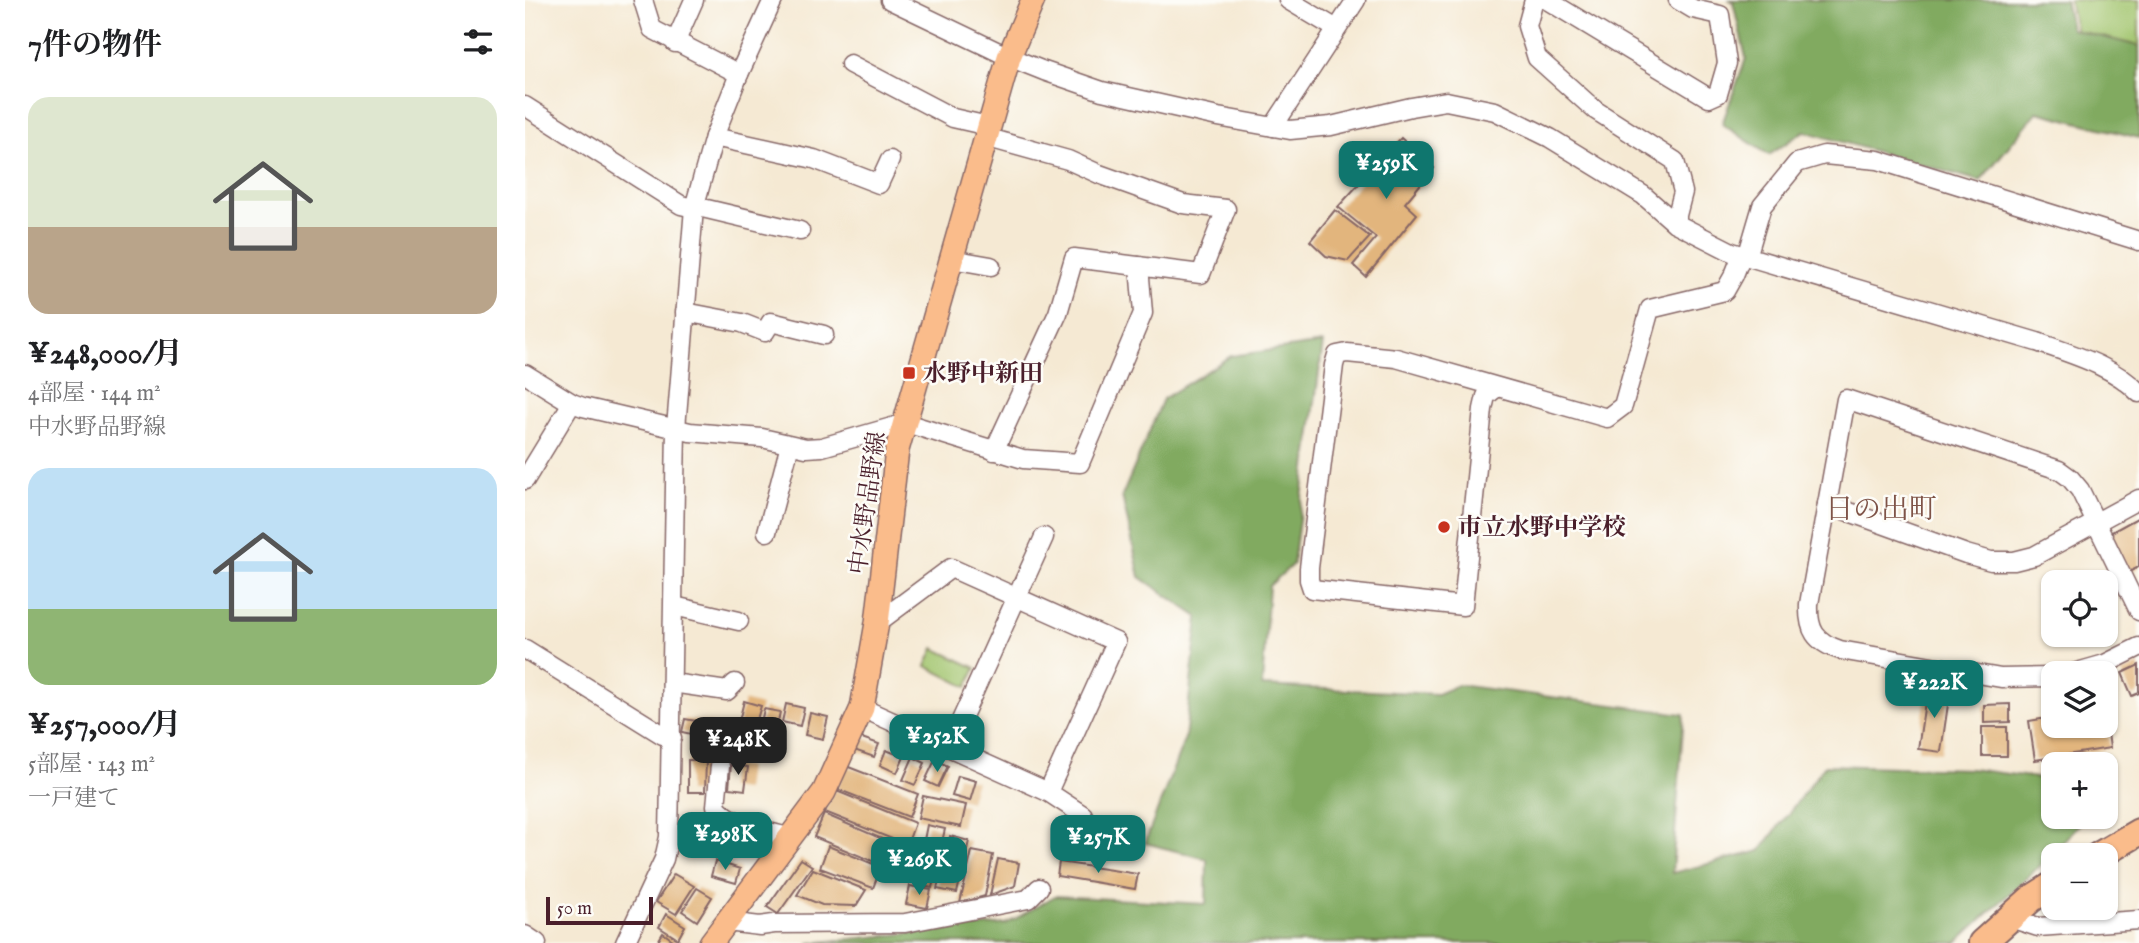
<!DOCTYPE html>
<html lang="ja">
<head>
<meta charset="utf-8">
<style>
	:root { --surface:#fff; --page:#f6f6f6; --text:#202124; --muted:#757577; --accent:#0f766e }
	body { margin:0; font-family:"IM FELL English","Noto Serif JP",serif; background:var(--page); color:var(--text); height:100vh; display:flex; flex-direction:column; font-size:26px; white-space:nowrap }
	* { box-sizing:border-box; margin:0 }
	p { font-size:23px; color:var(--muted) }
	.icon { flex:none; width:38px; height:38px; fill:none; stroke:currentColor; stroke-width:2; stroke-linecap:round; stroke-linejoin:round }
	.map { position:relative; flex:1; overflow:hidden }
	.details { display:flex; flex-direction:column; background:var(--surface); width:525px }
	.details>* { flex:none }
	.controls { position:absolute; left:1516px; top:570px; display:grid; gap:14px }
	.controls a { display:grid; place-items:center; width:77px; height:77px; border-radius:14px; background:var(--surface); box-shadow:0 2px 5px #0004; font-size:35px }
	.scale { position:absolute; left:21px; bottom:18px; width:107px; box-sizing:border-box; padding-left:7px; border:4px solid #4a1f2b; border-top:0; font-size:19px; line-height:24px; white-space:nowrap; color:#4a1f2b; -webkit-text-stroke:5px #fdfcf7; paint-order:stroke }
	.price { position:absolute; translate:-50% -60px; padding:0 16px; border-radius:14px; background:var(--accent); color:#fff; font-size:23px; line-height:46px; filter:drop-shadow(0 2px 4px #0008) }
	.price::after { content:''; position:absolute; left:50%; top:42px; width:21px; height:16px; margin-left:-10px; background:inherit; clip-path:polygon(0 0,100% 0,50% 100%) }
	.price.selected { background:#222; color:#fff }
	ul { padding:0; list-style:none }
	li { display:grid; align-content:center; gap:14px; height:371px; padding:0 28px }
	li span { display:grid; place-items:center; height:217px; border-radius:21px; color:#555 }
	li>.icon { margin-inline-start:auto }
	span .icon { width:126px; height:126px; fill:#fffc; stroke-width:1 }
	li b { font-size:30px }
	h2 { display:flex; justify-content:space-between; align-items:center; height:84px; padding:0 28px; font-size:30px }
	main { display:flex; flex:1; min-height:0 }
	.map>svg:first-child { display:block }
	.green { fill:#a2c56e; stroke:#76724c; stroke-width:2 }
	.forest { fill:#81aa61; stroke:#666446; stroke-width:2 }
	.building { fill:#e2b57d }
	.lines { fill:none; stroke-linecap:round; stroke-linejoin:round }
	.minor-casing { stroke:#866666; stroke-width:21 }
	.major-casing { stroke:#866666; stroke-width:26 }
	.highway-casing { stroke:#866666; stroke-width:30 }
	.minor { stroke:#fff; stroke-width:18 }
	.major { stroke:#fabc8b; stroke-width:23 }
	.highway { stroke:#fabc8b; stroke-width:26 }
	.poi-dot { fill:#c8321e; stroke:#fdfcf7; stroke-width:2.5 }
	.labels { text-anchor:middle; stroke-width:5; stroke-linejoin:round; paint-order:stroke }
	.poi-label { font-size:24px; font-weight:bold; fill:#4a1f2b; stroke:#fdfcf7; text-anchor:start }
	.street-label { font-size:24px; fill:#4a1f2b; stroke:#fdfcf7 }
	.quarter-label { font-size:28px; fill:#7f5448; stroke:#fdfcf7 }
</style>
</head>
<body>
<main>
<section class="details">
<h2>7件の物件<svg class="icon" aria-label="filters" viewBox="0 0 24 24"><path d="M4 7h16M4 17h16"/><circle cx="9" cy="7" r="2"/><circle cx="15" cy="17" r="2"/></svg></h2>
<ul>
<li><span style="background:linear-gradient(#dfe7d0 60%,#b9a48a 0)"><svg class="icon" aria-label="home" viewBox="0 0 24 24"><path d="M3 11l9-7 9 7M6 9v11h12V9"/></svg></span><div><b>¥248,000/月</b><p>4部屋 · 144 m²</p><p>中水野品野線</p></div></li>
<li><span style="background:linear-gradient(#bfe0f5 65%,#8fb573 0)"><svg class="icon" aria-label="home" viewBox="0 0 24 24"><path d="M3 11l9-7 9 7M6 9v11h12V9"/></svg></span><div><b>¥257,000/月</b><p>5部屋 · 143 m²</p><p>一戸建て</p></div></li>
</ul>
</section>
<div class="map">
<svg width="1614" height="943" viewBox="0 0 1614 943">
	<rect width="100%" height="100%" fill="#fdfcf7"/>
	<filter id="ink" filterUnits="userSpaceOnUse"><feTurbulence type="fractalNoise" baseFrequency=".0143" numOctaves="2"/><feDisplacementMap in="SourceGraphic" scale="14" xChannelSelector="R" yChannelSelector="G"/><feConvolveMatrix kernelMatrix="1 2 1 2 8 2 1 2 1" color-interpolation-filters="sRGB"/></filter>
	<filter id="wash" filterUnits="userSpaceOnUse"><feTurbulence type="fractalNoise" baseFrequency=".00686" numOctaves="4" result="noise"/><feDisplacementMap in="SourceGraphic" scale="28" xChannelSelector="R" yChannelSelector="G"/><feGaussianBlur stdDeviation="1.57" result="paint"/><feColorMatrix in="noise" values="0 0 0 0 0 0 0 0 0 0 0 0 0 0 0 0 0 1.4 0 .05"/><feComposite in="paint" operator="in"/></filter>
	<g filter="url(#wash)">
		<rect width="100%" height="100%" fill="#f5e9d3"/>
		<g class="green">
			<polygon points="1544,0 1614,0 1614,127 1569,118"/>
			<polygon points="409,648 451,668 442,687 401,666"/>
		</g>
		<g class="forest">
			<polygon points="1205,0 1540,0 1546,29 1614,46 1614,138 1512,112 1455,181 1279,131 1244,155 1197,124 1221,58 1208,2"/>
			<polygon points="798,343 768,564 744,586 737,686 912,694 933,685 1159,714 1147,873 1235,851 1300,765 1446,769 1528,780 1528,817 1561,817 1522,859 1431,943 284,943 481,924 530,896 681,904 682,859 620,843 660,738 673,617 615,577 597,496 638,399 706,356"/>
		</g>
		<g id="blocks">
			<g class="building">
				<polygon points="876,138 909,168 880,203 892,214 841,277 828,265 851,238 813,207"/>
				<polygon points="810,210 845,237 823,261 801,256 785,241"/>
				<polygon points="1614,517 1614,567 1604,572 1585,533"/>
				<polygon points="1614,665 1614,693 1607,696 1597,673"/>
				<polygon points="1402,688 1425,691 1416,752 1393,749"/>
				<polygon points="219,701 236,706 229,729 213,725"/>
				<polygon points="261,704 279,708 275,726 257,722"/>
				<polygon points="1485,704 1485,722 1459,723 1459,705"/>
				<polygon points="239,709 255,712 249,739 233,736"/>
				<polygon points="285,713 303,717 298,739 280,735"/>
				<polygon points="1528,717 1528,726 1582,726 1585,748 1510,760 1504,721"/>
				<polygon points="160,719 188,724 185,738 157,732"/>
				<rect x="1457" y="727" width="25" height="29"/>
				<polygon points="334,737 354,744 349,757 329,750"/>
				<polygon points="186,745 200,746 198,761 184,759"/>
				<polygon points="361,750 379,757 372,773 355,765"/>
				<polygon points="388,757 400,763 390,785 378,780"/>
				<polygon points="163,760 181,760 180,792 163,792"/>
				<polygon points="410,760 423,766 413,787 400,781"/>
				<polygon points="206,765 223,767 220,790 204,788"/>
				<polygon points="321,766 393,794 384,817 312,789"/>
				<polygon points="433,776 451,781 445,801 427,796"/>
				<polygon points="309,790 390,823 382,845 300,812"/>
				<polygon points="398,796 441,805 436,827 393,818"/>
				<polygon points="299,814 383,850 374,872 289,837"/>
				<polygon points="402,825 420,829 412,864 395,860"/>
				<polygon points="425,836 444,841 432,893 412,889"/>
				<polygon points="303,846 356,867 348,888 295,868"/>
				<polygon points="447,851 468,855 460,896 435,903"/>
				<polygon points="276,859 287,866 253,914 242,907"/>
				<polygon points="473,859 494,863 490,886 465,895"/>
				<polygon points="190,861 215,869 211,883 186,876"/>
				<polygon points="534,862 613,874 610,889 532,876"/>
				<polygon points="394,866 411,869 407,888 390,884"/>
				<polygon points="288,869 341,890 331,906 297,905 272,895"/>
				<polygon points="149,874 169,886 151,914 131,902"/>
				<polygon points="385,886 406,890 402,908 381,904"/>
				<polygon points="172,888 187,897 172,921 157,911"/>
				<polygon points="141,914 160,926 153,939 134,927"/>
				<polygon points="138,933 152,943 132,943"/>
			</g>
		</g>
	</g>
	<g filter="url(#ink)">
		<use href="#blocks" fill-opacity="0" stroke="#866666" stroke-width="2"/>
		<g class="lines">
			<g class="minor-casing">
				<g id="minor">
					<polyline points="118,0 127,29 214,74"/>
					<path d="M365,0L484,57L519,71L577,91L693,117L765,130L806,126L886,107L921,101L970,111L1025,138L1118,195L1150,223L1207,252L1512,342C1546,354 1589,366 1614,393"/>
					<polyline points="763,0 810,28"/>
					<polyline points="1009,0 1002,26 1012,58 1070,110 1150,161 1158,192 1150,223"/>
					<polyline points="1022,0 1184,98 1193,94 1202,63 1195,15 1168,9 1153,0"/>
					<polyline points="150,43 169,0"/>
					<polyline points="325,64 428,118 463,126"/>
					<polyline points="0,106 156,205 169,208"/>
					<polyline points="748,127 831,0"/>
					<polyline points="189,137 289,159 354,184 365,160"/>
					<polyline points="460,137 543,160 574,174 658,204 701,209 676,274 549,258 533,313 469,451"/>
					<polyline points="169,206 275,231"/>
					<polyline points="1222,257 1237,206 1272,163 1299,155 1353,160 1614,241"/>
					<polyline points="426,259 466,266"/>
					<polyline points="160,312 217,323 240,332 246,322 299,335"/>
					<polyline points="0,374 47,403 58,407 165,432 237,438 281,448 297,447 381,423 498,459 555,463 618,313 614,266"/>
					<polyline points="971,388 961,396 958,409 938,606 787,589 784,580 784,568 809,365 812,355 822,353 871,358 1082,418 1098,406 1125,309 1200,291 1209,275 1217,255"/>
					<polyline points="0,480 47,403"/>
					<polyline points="1302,504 1441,554 1466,561 1489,561 1509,556 1614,499"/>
					<polyline points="242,532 265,445"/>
					<polyline points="149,606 214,621"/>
					<polyline points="352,623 426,568 591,642 523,792"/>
					<polyline points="0,649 138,735 147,738"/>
					<polyline points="1545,674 1580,664 1614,647"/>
					<path d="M1528,677L1476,678L1315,650C1290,642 1283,630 1284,604L1321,399L1534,470L1545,478L1555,490L1614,611"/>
					<polyline points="147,683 202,691 210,683"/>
					<polyline points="337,708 523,792 558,815"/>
					<polyline points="424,747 519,537"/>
					<path d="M195,766L191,806C209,828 240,829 265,838"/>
					<polyline points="1485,918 1513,927 1614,920"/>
					<polyline points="202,922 235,926 249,924 380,923 503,899 514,888"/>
					<polyline points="0,935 12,943"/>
					<polyline points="100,943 139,859 144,837 151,428 169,208 189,137 214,74 248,0"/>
				</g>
			</g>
			<g class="major-casing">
				<polyline id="major" points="186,943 299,792 337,708 352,623 372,450 484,57 508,0"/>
			</g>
			<g class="highway-casing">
				<g id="highway">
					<polyline points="1573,856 1614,832"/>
					<polyline points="1457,943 1506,899 1528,885"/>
				</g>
			</g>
			<use href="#minor" class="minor"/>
			<use href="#major" class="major"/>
			<use href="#highway" class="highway"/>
		</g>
	</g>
	<g class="poi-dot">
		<rect x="377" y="366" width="14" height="14" rx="3.5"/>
		<circle cx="919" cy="527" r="7"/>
	</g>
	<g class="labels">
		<g class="poi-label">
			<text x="398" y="381">水野中新田</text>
			<text x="933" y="535">市立水野中学校</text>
		</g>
		<g class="street-label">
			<text transform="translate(342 503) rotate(-82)" y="8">中水野品野線</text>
		</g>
		<g class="quarter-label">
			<text x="1356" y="518">日の出町</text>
		</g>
	</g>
</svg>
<div class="controls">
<a><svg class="icon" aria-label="locate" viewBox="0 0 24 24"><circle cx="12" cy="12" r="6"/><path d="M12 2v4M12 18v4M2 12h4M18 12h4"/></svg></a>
<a><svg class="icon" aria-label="layers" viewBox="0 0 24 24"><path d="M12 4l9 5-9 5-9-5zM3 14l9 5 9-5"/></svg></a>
<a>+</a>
<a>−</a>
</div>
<div class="scale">50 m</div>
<b class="price" style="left:861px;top:201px">¥259K</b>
<b class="price" style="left:1409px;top:720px">¥222K</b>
<b class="price" style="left:412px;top:774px">¥252K</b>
<b class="price selected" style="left:213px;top:777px">¥248K</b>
<b class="price" style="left:200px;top:872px">¥298K</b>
<b class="price" style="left:573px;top:875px">¥257K</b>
<b class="price" style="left:394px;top:897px">¥269K</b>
</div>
</main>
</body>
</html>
